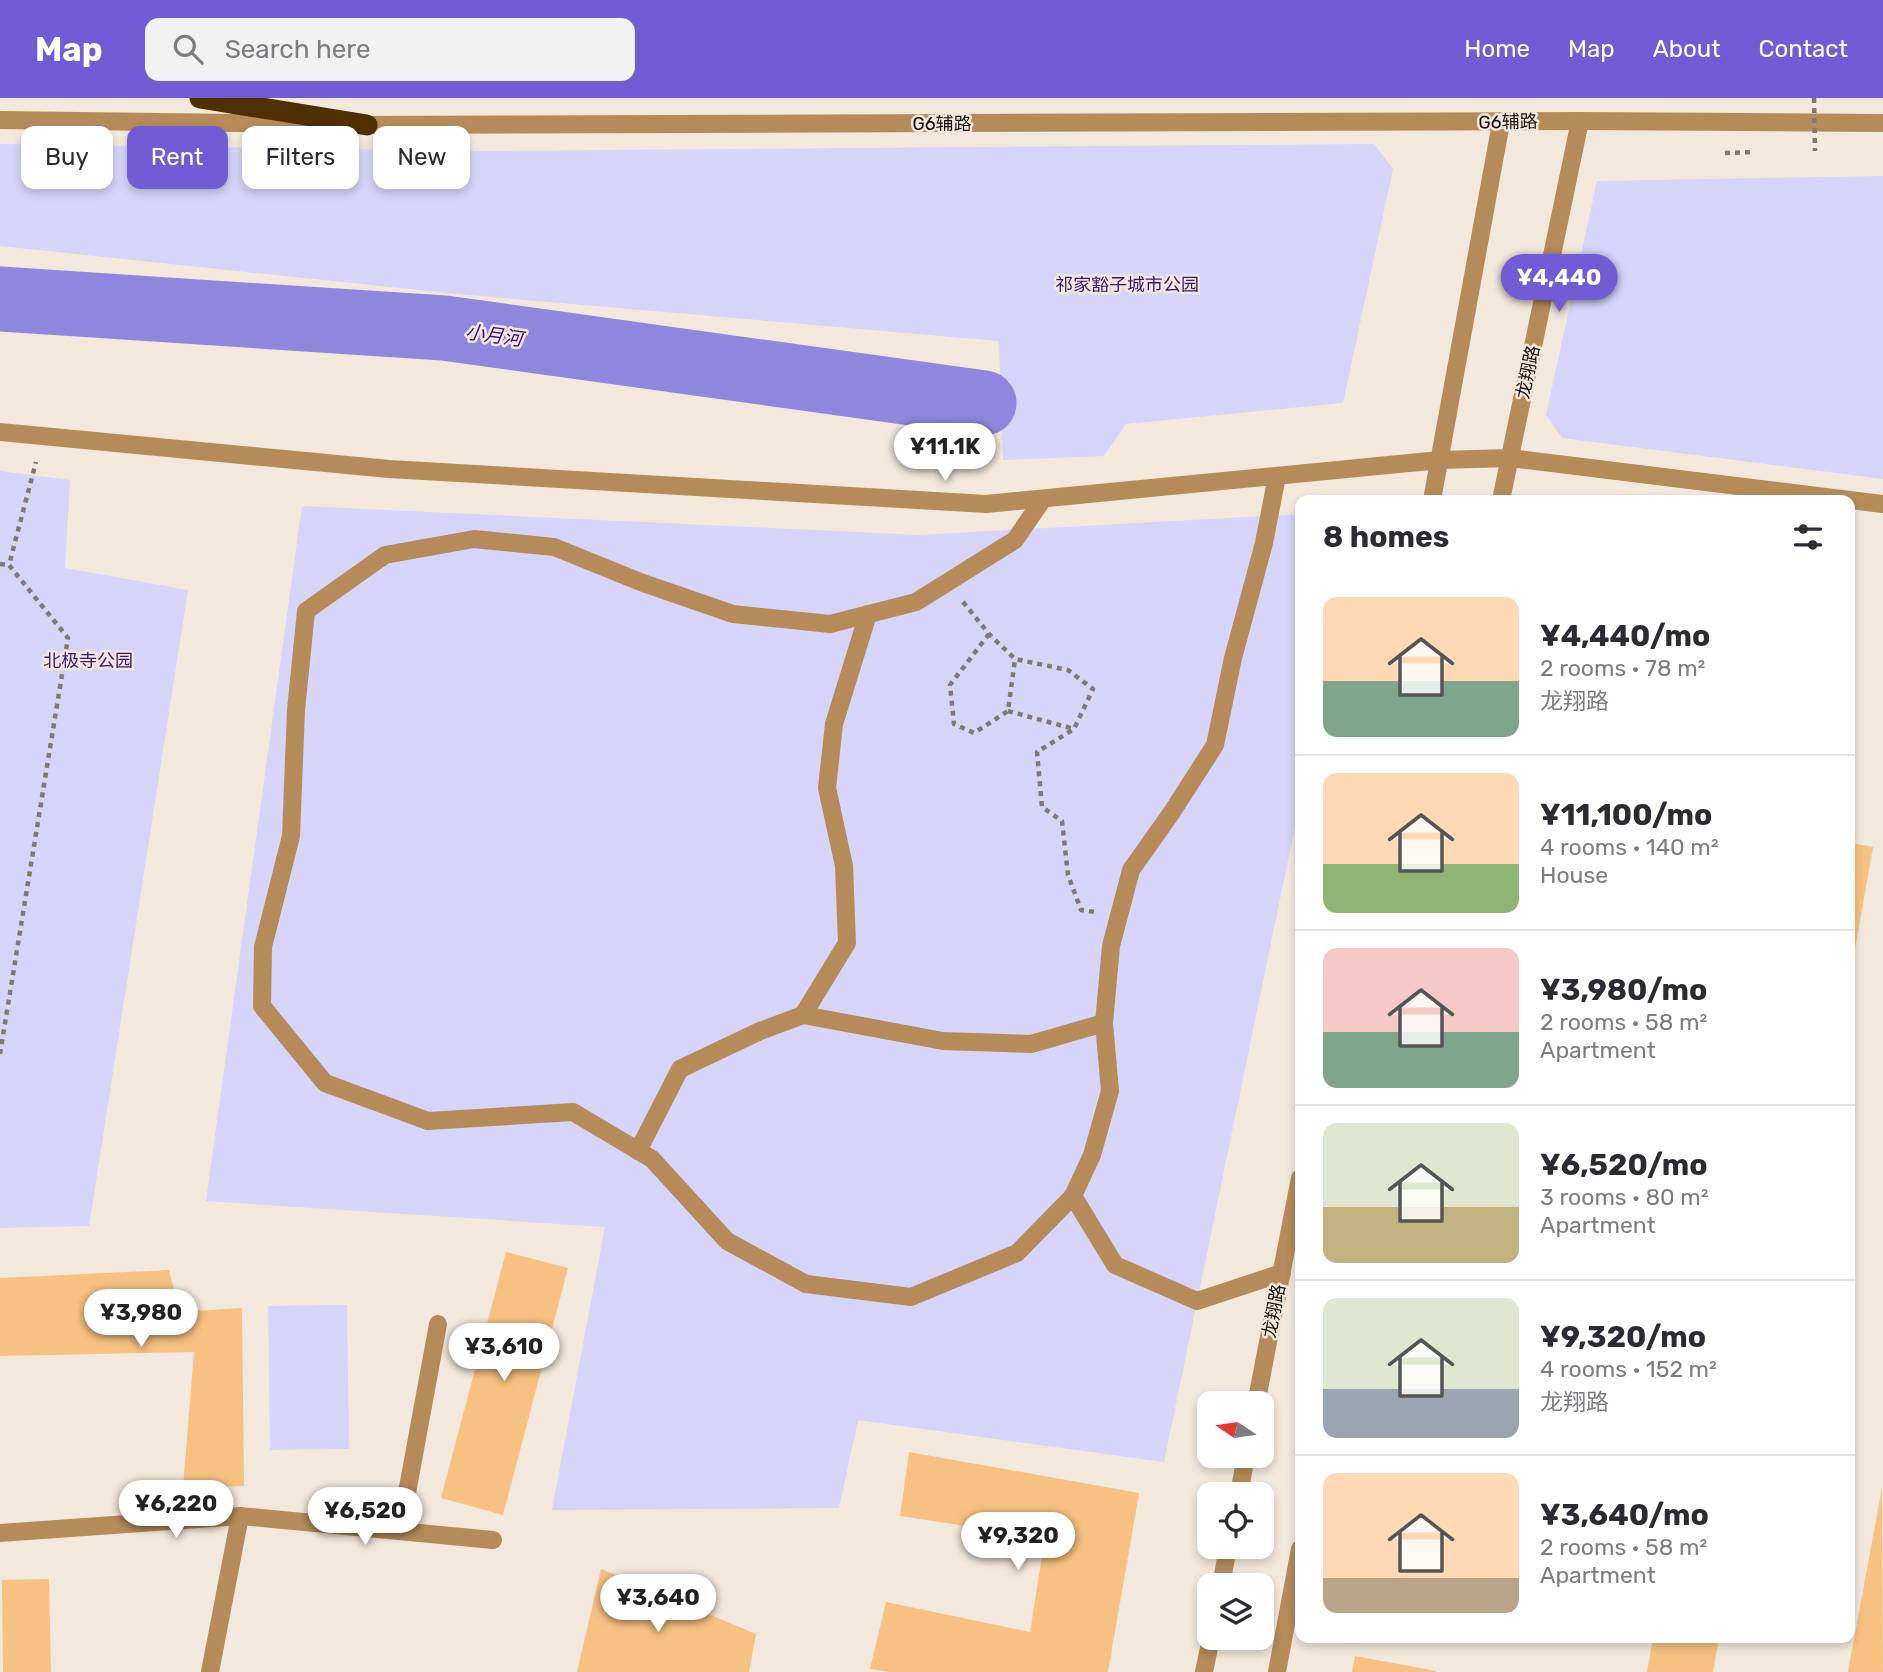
<!DOCTYPE html>
<html lang="en">
<head>
<meta charset="utf-8">
<style>
	:root { --surface:#fff; --page:#f2f2f3; --text:#2b2b33; --muted:#7c7c81; --line:#e1e1e2; --accent:#715cd6 }
	body { margin:0; font-family:Rubik,"Noto Sans SC",sans-serif; background:var(--page); color:var(--text); height:100vh; display:flex; flex-direction:column; font-size:26px; white-space:nowrap }
	* { box-sizing:border-box; margin:0 }
	p { font-size:23px; color:var(--muted) }
	.icon { flex:none; width:38px; height:38px; fill:none; stroke:currentColor; stroke-width:2; stroke-linecap:round; stroke-linejoin:round }
	.map { position:relative; flex:1; overflow:hidden }
	.sheet { position:absolute; left:1295px; top:397px; width:560px; height:1148px; display:flex; flex-direction:column; background:var(--surface); border-radius:14px; box-shadow:0 4px 10px #0003 }
	.sheet>* { flex:none }
	.banner { position:absolute; left:21px; top:28px; width:665px; height:63px; display:flex; gap:14px }
	.needle { width:46px; rotate:283deg }
	.tools { position:absolute; left:1197px; top:1293px; display:grid; gap:14px }
	.tools a { display:grid; place-items:center; width:77px; height:77px; border-radius:14px; background:var(--surface); box-shadow:0 4px 10px #0003; font-size:35px }
	.price { position:absolute; translate:-50% -60px; padding:0 16px; border-radius:24px; background:#fff; color:#222; font-size:23px; line-height:46px; filter:drop-shadow(0 2px 4px #0008) }
	.price::after { content:''; position:absolute; left:50%; top:42px; width:21px; height:16px; margin-left:-10px; background:inherit; clip-path:polygon(0 0,100% 0,50% 100%) }
	.price.on { background:var(--accent); color:#fff }
	ul { padding:0; list-style:none }
	li { display:flex; align-items:center; gap:21px; height:175px; padding:0 28px }
	li+li { border-top:2px solid var(--line) }
	li span { display:grid; place-items:center; flex:none; width:196px; height:140px; border-radius:14px; color:#555 }
	li>.icon { margin-inline-start:auto }
	span .icon { width:84px; height:84px; fill:#fffc; stroke-width:1 }
	li b { font-size:30px }
	h2 { display:flex; justify-content:space-between; align-items:center; height:84px; padding:0 28px; font-size:30px }
	.tag { padding:0 24px; border-radius:14px; background:var(--surface); box-shadow:0 4px 10px #0003; font-size:24px; line-height:63px }
	.tag.on { background:var(--accent); color:#fff }
	header { display:flex; align-items:center; gap:42px; box-sizing:border-box; height:98px; padding:0 35px; background:var(--accent); color:#fff }
	header strong { font-size:33px }
	nav { display:flex; gap:38px; margin-inline-start:auto; font-size:24px }
	.search { width:490px; height:63px; background:var(--page); display:flex; align-items:center; gap:18px; box-sizing:border-box; padding:0 24px; border-radius:14px; color:var(--muted); font-size:26px }
	.map>svg:first-child { display:block }
	.green { fill:#d6d4f8 }
	.lines { fill:none; stroke-linecap:round; stroke-linejoin:round }
	.river { stroke:#8f86dd; stroke-width:65 }
	.building { fill:#f7c182 }
	.path { stroke:#807971; stroke-width:4.5; stroke-dasharray:5 5; stroke-linecap:butt }
	.minor { stroke:#b58b59; stroke-width:18 }
	.highway { stroke:#4e2f00; stroke-width:21 }
	.path-bridge { stroke:#807971; stroke-width:4.5; stroke-dasharray:5 5; stroke-linecap:butt }
	.labels { text-anchor:middle; stroke-width:5; stroke-linejoin:round; paint-order:stroke }
	.street-label { font-size:18px; fill:#14100c; stroke:#f2e8dc }
	.park-label { font-size:18px; fill:#35197e; stroke:#f2e8dc }
	.water-label { font-size:19px; font-style:italic; fill:#2f0e75; stroke:#f2e8dc }
</style>
</head>
<body>
<header>
<strong>Map</strong>
<div class="search"><svg class="icon" aria-label="search" viewBox="0 0 24 24"><circle cx="10" cy="10" r="6"/><path d="M15 15l6 6"/></svg>Search here</div>
<nav><a>Home</a><a>Map</a><a>About</a><a>Contact</a></nav>
</header>
<div class="map">
<svg width="1883" height="1574" viewBox="0 0 1883 1574">
	<rect width="100%" height="100%" fill="#f2e8dc"/>
	<g class="green">
		<polygon points="0,46 472,53 1374,46 1393,71 1343,305 1126,326 1104,358 1003,362 999,243 457,196 0,148"/>
		<polygon points="1883,78 1883,381 1562,340 1546,317 1597,83"/>
		<polygon points="0,373 70,382 65,470 188,492 89,1128 0,1130"/>
		<polygon points="302,408 919,437 1300,416 1300,704 1164,1364 858,1322 839,1410 552,1412 605,1129 206,1103"/>
		<polygon points="347,1207 349,1351 270,1352 268,1208"/>
	</g>
	<g class="lines">
		<polyline class="river" points="0,201 444,230 984,305"/>
	</g>
	<g class="building">
		<polygon points="1850,745 1873,749 1851,874 1850,874"/>
		<polygon points="506,1154 568,1170 503,1417 441,1400"/>
		<polygon points="169,1172 179,1214 242,1210 244,1388 183,1390 194,1254 0,1258 0,1180"/>
		<polygon points="909,1354 1139,1395 1108,1574 890,1574 870,1571 886,1504 1030,1534 1045,1440 900,1418"/>
		<polygon points="1882,1390 1883,1574 1848,1574"/>
		<polygon points="601,1471 756,1536 749,1574 577,1574"/>
		<polygon points="49,1481 51,1574 3,1574 2,1482"/>
		<polygon points="1653,1540 1719,1540 1713,1574 1647,1574"/>
		<polygon points="1355,1558 1436,1573 1436,1574 1352,1574"/>
	</g>
	<g class="lines">
		<g class="path">
			<polyline points="1725,55 1755,54"/>
			<polyline points="0,466 9,467"/>
			<polyline points="963,504 989,536 1015,561 1068,572 1093,591 1074,631 1037,654 1042,709 1062,723 1068,777 1081,812 1095,814"/>
			<polyline points="989,536 950,587 954,626 974,635 1008,613 1015,561"/>
			<polyline points="1008,613 1074,631"/>
			<polyline points="0,956 68,540 9,467 36,364"/>
		</g>
		<g class="minor">
			<polyline points="0,22 318,26"/>
			<polyline points="353,27 1580,23 1883,25"/>
			<polyline points="0,334 389,371 986,406 1440,362 1510,360 1883,406"/>
			<polyline points="1043,401 1015,442 916,504 830,526 733,516 643,485 554,449 474,441 385,457 306,513 296,612 291,738 263,849 262,908 325,985 428,1023 573,1014 652,1061 727,1143 806,1186 911,1199 1017,1155 1073,1098 1115,1167 1197,1203 1282,1175"/>
			<polyline points="1432,402 1501,25"/>
			<polyline points="1501,402 1580,23"/>
			<polyline points="803,917 847,845 844,768 827,690 834,626 868,516"/>
			<polyline points="1104,925 1111,848 1131,772 1172,714 1215,647 1233,560 1264,445 1277,378"/>
			<polyline points="638,1053 680,971 760,933 803,917 943,943 1031,946 1104,925 1110,993 1092,1057 1073,1098"/>
			<polyline points="1256,1306 1300,1080"/>
			<polyline points="1239,1396 1246,1358"/>
			<polyline points="240,1418 493,1442"/>
			<polyline points="400,1433 438,1226"/>
			<polyline points="0,1435 240,1418 210,1574"/>
			<polyline points="1221,1488 1228,1449"/>
			<polyline points="1204,1574 1211,1540"/>
			<polyline points="1277,1574 1300,1451"/>
		</g>
		<polyline class="highway" points="200,0 367,27"/>
		<polyline class="path-bridge" points="1814,0 1815,53"/>
	</g>
	<g class="labels">
		<g class="street-label">
			<text transform="translate(1508 24) rotate(-1)" y="6">G6辅路</text>
			<text x="942" y="32">G6辅路</text>
			<text transform="translate(1528 274) rotate(-78)" y="6">龙翔路</text>
			<text transform="translate(1274 1213) rotate(-79)" y="6">龙翔路</text>
		</g>
		<g class="park-label">
			<text x="1127" y="193">祁家豁子城市公园</text>
			<text x="88" y="569">北极寺公园</text>
		</g>
		<g class="water-label">
			<text transform="translate(494 237) rotate(8)" y="7">小月河</text>
		</g>
	</g>
</svg>
<div class="tools">
<a><svg class="needle" viewBox="-14 -14 28 28"><path d="M0-13l5 13h-10z" fill="#e53935"/><path d="M0 13l5-13h-10z" fill="#7c7c81"/></svg></a>
<a><svg class="icon" aria-label="locate" viewBox="0 0 24 24"><circle cx="12" cy="12" r="6"/><path d="M12 2v4M12 18v4M2 12h4M18 12h4"/></svg></a>
<a><svg class="icon" aria-label="layers" viewBox="0 0 24 24"><path d="M12 4l9 5-9 5-9-5zM3 14l9 5 9-5"/></svg></a>
</div>
<b class="price on" style="left:1559px;top:216px">¥4,440</b>
<b class="price" style="left:945px;top:385px">¥11.1K</b>
<b class="price" style="left:141px;top:1251px">¥3,980</b>
<b class="price" style="left:504px;top:1285px">¥3,610</b>
<b class="price" style="left:176px;top:1442px">¥6,220</b>
<b class="price" style="left:365px;top:1449px">¥6,520</b>
<b class="price" style="left:1018px;top:1474px">¥9,320</b>
<b class="price" style="left:658px;top:1536px">¥3,640</b>
<div class="banner">
<a class="tag">Buy</a>
<a class="tag on">Rent</a>
<a class="tag">Filters</a>
<a class="tag">New</a>
</div>
<section class="sheet">
<h2>8 homes<svg class="icon" aria-label="filters" viewBox="0 0 24 24"><path d="M4 7h16M4 17h16"/><circle cx="9" cy="7" r="2"/><circle cx="15" cy="17" r="2"/></svg></h2>
<ul>
<li><span style="background:linear-gradient(#ffd9b3 60%,#7fa58c 0)"><svg class="icon" aria-label="home" viewBox="0 0 24 24"><path d="M3 11l9-7 9 7M6 9v11h12V9"/></svg></span><div><b>¥4,440/mo</b><p>2 rooms · 78 m²</p><p>龙翔路</p></div></li>
<li><span style="background:linear-gradient(#ffd9b3 65%,#8fb573 0)"><svg class="icon" aria-label="home" viewBox="0 0 24 24"><path d="M3 11l9-7 9 7M6 9v11h12V9"/></svg></span><div><b>¥11,100/mo</b><p>4 rooms · 140 m²</p><p>House</p></div></li>
<li><span style="background:linear-gradient(#f6c9c9 60%,#7fa58c 0)"><svg class="icon" aria-label="home" viewBox="0 0 24 24"><path d="M3 11l9-7 9 7M6 9v11h12V9"/></svg></span><div><b>¥3,980/mo</b><p>2 rooms · 58 m²</p><p>Apartment</p></div></li>
<li><span style="background:linear-gradient(#dfe7d0 60%,#c2b280 0)"><svg class="icon" aria-label="home" viewBox="0 0 24 24"><path d="M3 11l9-7 9 7M6 9v11h12V9"/></svg></span><div><b>¥6,520/mo</b><p>3 rooms · 80 m²</p><p>Apartment</p></div></li>
<li><span style="background:linear-gradient(#dfe7d0 65%,#9aa5b1 0)"><svg class="icon" aria-label="home" viewBox="0 0 24 24"><path d="M3 11l9-7 9 7M6 9v11h12V9"/></svg></span><div><b>¥9,320/mo</b><p>4 rooms · 152 m²</p><p>龙翔路</p></div></li>
<li><span style="background:linear-gradient(#ffd9b3 75%,#b9a48a 0)"><svg class="icon" aria-label="home" viewBox="0 0 24 24"><path d="M3 11l9-7 9 7M6 9v11h12V9"/></svg></span><div><b>¥3,640/mo</b><p>2 rooms · 58 m²</p><p>Apartment</p></div></li>
</ul>
</section>
</div>
</body>
</html>
